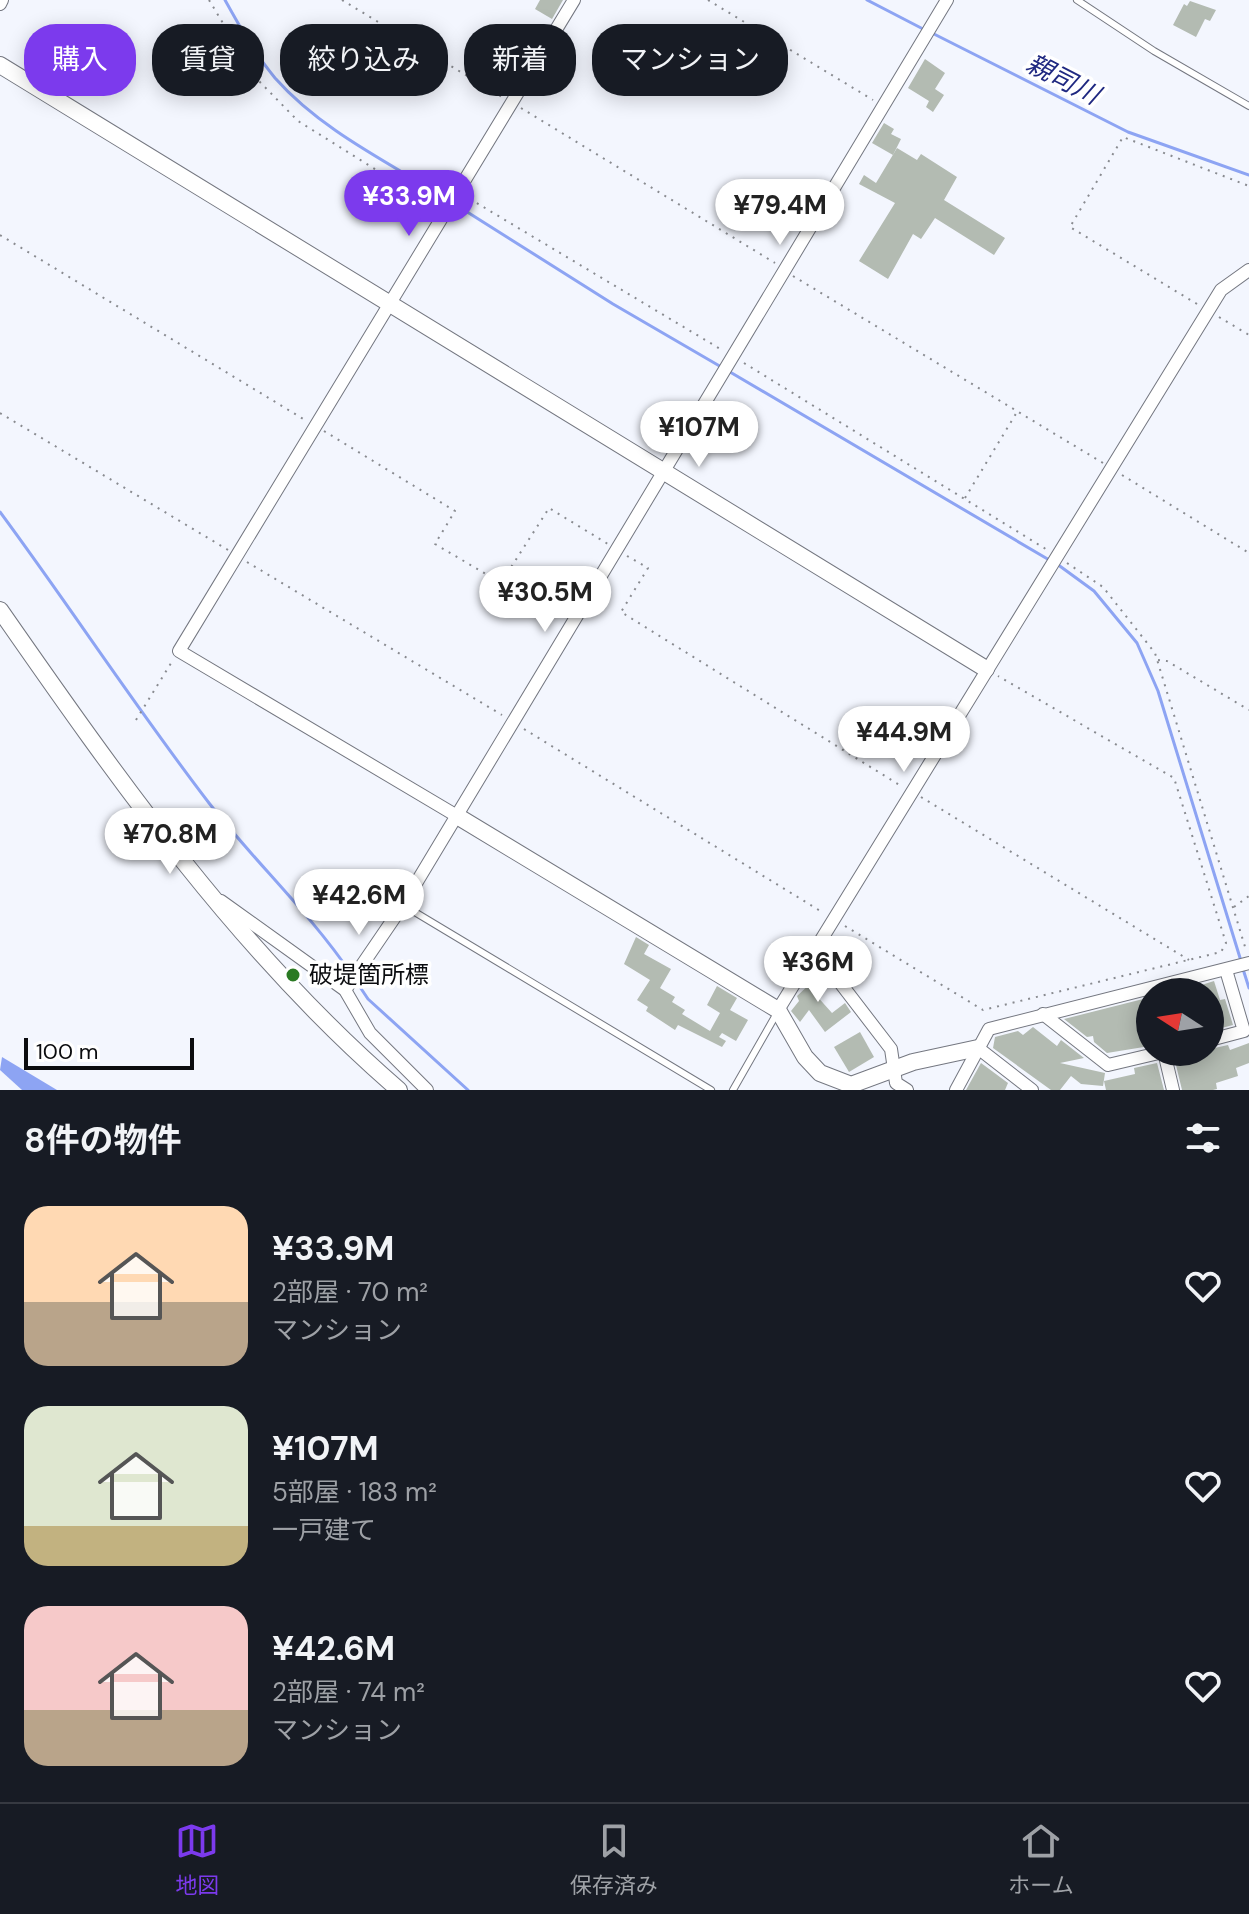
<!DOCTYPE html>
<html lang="ja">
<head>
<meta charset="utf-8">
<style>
	:root { --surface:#171b24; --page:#20242c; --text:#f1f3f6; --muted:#9ea1a6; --line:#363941; --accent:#7c3aed }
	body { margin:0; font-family:"DM Sans","Noto Sans JP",sans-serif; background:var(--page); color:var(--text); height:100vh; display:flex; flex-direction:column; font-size:30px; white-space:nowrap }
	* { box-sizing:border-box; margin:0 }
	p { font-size:26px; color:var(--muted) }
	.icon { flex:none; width:44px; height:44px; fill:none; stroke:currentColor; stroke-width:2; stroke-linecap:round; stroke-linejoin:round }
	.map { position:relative; height:1090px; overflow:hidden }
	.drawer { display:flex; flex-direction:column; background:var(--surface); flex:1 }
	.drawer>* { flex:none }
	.guide { position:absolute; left:24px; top:24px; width:800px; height:72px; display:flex; gap:16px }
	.needle { width:52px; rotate:282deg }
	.controls { position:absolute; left:1136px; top:978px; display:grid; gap:16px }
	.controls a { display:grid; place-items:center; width:88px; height:88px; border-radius:50%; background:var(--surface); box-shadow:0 4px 20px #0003; font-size:40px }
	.scale { position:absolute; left:24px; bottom:20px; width:170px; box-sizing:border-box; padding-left:8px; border:4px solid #0b0c0f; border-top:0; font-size:22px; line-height:28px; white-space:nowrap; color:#0b0c0f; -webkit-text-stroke:6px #fff; paint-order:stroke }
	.price { position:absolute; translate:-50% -68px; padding:0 18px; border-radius:28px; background:#fff; color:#222; font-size:26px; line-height:52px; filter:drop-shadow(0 2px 4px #0008) }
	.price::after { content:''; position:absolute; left:50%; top:48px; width:24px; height:18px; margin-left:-12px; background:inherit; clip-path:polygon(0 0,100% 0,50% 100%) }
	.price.on { background:var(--accent); color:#fff }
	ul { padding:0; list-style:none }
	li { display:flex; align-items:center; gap:24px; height:200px; padding:0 24px }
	li span { display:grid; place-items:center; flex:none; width:224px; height:160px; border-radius:24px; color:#555 }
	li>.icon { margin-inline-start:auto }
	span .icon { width:96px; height:96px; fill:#fffc; stroke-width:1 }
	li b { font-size:34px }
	h2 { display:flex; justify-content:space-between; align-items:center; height:96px; padding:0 24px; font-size:34px }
	.chip { padding:0 28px; border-radius:32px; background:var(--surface); box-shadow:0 4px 20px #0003; font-size:28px; line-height:72px }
	.chip.on { background:var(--accent); color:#fff }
	.dock { display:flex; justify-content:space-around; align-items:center; height:112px; border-top:2px solid var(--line); background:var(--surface); font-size:22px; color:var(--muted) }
	.dock a { display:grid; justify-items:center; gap:4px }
	.dock .on { color:var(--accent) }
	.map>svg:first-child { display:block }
	.water { fill:#8da4f3 }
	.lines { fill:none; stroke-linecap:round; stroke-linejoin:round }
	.stream { stroke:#8da4f3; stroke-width:3 }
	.building { fill:#b3bbb2 }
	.service-casing { stroke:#747780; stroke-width:8 }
	.minor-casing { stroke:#747780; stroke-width:14 }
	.tertiary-casing { stroke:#747780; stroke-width:18 }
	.path { stroke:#898b90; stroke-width:2; stroke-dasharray:2 6; stroke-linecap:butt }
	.service { stroke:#fff; stroke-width:6 }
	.minor { stroke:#fff; stroke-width:12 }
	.tertiary { stroke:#fff; stroke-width:16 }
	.poi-dot { fill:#2a7a23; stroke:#fff; stroke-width:3 }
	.labels { text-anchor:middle; stroke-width:7; stroke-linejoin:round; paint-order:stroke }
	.poi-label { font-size:24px; fill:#0b0c0f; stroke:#fff; text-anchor:start }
	.water-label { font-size:26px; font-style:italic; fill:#1f2881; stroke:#fff }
</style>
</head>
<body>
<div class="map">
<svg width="1249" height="1090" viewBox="0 0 1249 1090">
	<rect width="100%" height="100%" fill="#f3f6fe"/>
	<polygon class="water" points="2,1057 57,1090 22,1090 0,1070"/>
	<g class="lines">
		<g class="stream">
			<path d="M225,0C240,27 255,54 275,78C322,131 388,162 447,199"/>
			<polyline points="867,0 925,30"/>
			<polyline points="932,33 1128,132 1249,175"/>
			<polyline points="453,203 613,304 723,368"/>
			<polyline points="730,372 1051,561"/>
			<path d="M0,512C71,608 136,708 209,803C255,862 310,913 352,975"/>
			<polyline points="1057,564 1094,591 1137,643 1158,691 1241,961"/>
			<polyline points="1243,969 1249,988"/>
			<polyline points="356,981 368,999 468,1090"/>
		</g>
	</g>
	<g class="building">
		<polygon points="540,0 563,0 552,19 535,9"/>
		<polygon points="1190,1 1216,10 1210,21 1205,19 1196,37 1173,25 1184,4 1187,6"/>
		<polygon points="925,59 945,73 935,89 944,95 933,112 926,107 929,101 908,88"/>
		<polygon points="884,123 894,129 891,134 901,139 893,155 872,143"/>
		<polygon points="897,148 917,160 921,154 957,177 944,200 1005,238 994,255 935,218 921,239 913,234 888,279 859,261 895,203 859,184 864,175 876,183"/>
		<polygon points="636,937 649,945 644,954 671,969 660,988 675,997 672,1002 685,1010 682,1014 710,1031 720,1013 707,1005 717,986 737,998 730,1010 748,1020 736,1041 722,1033 719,1037 726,1041 722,1047 678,1025 675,1030 646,1011 648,1007 637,1000 650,980 624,964"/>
		<polygon points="816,966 826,979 815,994 832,1013 845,1003 851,1012 825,1032 809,1010 800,1022 791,1011 799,1001 797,996 813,981 808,978"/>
		<polygon points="1214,981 1220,1000 1225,999 1233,1025 1210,1031 1210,992 1186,990"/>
		<polygon points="1147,998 1150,1046 1107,1053 1094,1042 1093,1036 1087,1037 1064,1019"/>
		<polygon points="1033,1027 1057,1046 1061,1040 1084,1058 1060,1063 1105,1073 1103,1086 1081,1084 1071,1076 1060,1090 1051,1090 993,1048 995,1037 1018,1031 1023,1035"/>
		<polygon points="860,1032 874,1057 849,1072 834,1047"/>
		<polygon points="1249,1043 1249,1063 1236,1068 1238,1076 1216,1083 1217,1089 1213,1090 1182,1090 1175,1061 1210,1052 1210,1049 1228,1045 1230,1050"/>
		<polygon points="981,1063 1008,1083 1005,1090 966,1090"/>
		<polygon points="1157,1063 1164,1090 1106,1090 1104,1081 1135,1074 1134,1068"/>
	</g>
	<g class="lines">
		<g class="service-casing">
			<g id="service">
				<polyline points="1077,0 1154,51 1249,106"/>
				<polyline points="403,905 711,1090"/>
				<polyline points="733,1090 777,1013"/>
			</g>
		</g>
		<g class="minor-casing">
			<g id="minor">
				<polyline points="0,4 2,0"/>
				<polyline points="457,816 179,651 574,0"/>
				<polyline points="221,901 345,990 370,1033 427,1090"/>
				<polyline points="815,950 891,1049 896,1083 907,1090"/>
				<polyline points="345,990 403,905 947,0"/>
				<polyline points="778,1010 1221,290 1249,270"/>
				<polyline points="1043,1014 1108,1065 1163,1052"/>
				<polyline points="1210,1040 1244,1031 1226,970"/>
				<polyline points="978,1048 1032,1090"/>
				<polyline points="1164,1052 1173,1090"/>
				<polyline points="956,1090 989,1029 1249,963"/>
			</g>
		</g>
		<g class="tertiary-casing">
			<g id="tertiary">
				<polyline points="0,65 986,669"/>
				<path d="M0,610C119,781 240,953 399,1090"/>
				<polyline points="457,816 778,1010 805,1057 820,1073 851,1085 913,1062 978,1048"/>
			</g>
		</g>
		<g class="path">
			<polyline points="209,0 256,78 298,121 434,206"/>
			<polyline points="342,0 502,97"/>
			<polyline points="708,0 873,100"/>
			<polyline points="521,108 775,263"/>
			<polyline points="470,199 722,350"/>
			<polyline points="0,235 305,420"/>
			<polyline points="793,276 1103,463"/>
			<polyline points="1197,304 1070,227 1123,137 1249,186"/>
			<polyline points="1219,317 1249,335"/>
			<polyline points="744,363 1049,551"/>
			<polyline points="0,413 228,550"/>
			<polyline points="324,431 455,511 435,544 501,583 549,508 608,544"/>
			<polyline points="1122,475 1249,553"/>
			<polyline points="965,498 1017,412"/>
			<polyline points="627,556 648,568 621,612 901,786"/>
			<polyline points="247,562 502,715"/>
			<polyline points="1067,563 1103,587 1155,653 1246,950"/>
			<polyline points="1158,660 1167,661 1249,710"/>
			<polyline points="136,720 173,660"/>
			<polyline points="524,729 822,912"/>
			<polyline points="921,797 1189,960"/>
			<polyline points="1234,907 1249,896"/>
			<polyline points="845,926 983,1010 1221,952 1226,943 1174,778 998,676"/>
		</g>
		<use href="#service" class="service"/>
		<use href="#minor" class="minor"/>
		<use href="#tertiary" class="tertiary"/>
	</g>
	<circle class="poi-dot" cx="293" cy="975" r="8"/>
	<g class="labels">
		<g class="poi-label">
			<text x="309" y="983">破堤箇所標</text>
		</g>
		<g class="water-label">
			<text transform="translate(1063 79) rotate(27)" y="9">親司川</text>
		</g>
	</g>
</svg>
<div class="controls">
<a><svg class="needle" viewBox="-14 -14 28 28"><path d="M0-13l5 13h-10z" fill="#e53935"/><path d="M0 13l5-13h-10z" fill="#9ea1a6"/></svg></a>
</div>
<div class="scale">100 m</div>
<b class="price on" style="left:409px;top:238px">¥33.9M</b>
<b class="price" style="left:780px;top:247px">¥79.4M</b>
<b class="price" style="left:699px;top:469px">¥107M</b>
<b class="price" style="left:545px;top:634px">¥30.5M</b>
<b class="price" style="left:904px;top:774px">¥44.9M</b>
<b class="price" style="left:170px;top:876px">¥70.8M</b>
<b class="price" style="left:359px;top:937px">¥42.6M</b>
<b class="price" style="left:818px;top:1004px">¥36M</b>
<div class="guide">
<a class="chip on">購入</a>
<a class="chip">賃貸</a>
<a class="chip">絞り込み</a>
<a class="chip">新着</a>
<a class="chip">マンション</a>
</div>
</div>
<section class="drawer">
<h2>8件の物件<svg class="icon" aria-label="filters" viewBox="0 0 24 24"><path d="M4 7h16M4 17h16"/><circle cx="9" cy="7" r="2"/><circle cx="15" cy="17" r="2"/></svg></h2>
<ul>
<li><span style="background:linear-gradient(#ffd9b3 60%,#b9a48a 0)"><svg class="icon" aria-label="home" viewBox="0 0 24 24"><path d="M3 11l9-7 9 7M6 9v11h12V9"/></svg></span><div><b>¥33.9M</b><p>2部屋 · 70 m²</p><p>マンション</p></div><svg class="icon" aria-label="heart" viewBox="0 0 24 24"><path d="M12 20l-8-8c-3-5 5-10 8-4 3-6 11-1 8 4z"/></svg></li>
<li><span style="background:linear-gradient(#dfe7d0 75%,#c2b280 0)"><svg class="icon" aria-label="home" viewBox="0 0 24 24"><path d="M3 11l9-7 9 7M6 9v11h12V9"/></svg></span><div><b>¥107M</b><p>5部屋 · 183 m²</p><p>一戸建て</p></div><svg class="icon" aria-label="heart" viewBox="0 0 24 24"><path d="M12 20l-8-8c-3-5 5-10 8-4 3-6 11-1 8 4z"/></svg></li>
<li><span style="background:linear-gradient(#f6c9c9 65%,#b9a48a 0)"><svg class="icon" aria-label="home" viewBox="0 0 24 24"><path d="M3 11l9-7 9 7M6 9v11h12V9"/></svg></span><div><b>¥42.6M</b><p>2部屋 · 74 m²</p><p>マンション</p></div><svg class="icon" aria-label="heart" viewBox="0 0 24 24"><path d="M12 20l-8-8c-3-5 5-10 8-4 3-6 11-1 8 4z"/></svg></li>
</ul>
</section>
<nav class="dock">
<a class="on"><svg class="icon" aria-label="map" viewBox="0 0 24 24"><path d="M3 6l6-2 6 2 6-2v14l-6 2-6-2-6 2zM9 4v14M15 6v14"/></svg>地図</a>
<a><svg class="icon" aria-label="saved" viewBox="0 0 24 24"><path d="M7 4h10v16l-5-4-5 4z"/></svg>保存済み</a>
<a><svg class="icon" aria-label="home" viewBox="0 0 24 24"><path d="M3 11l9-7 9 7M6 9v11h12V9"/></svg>ホーム</a>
</nav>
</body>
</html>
